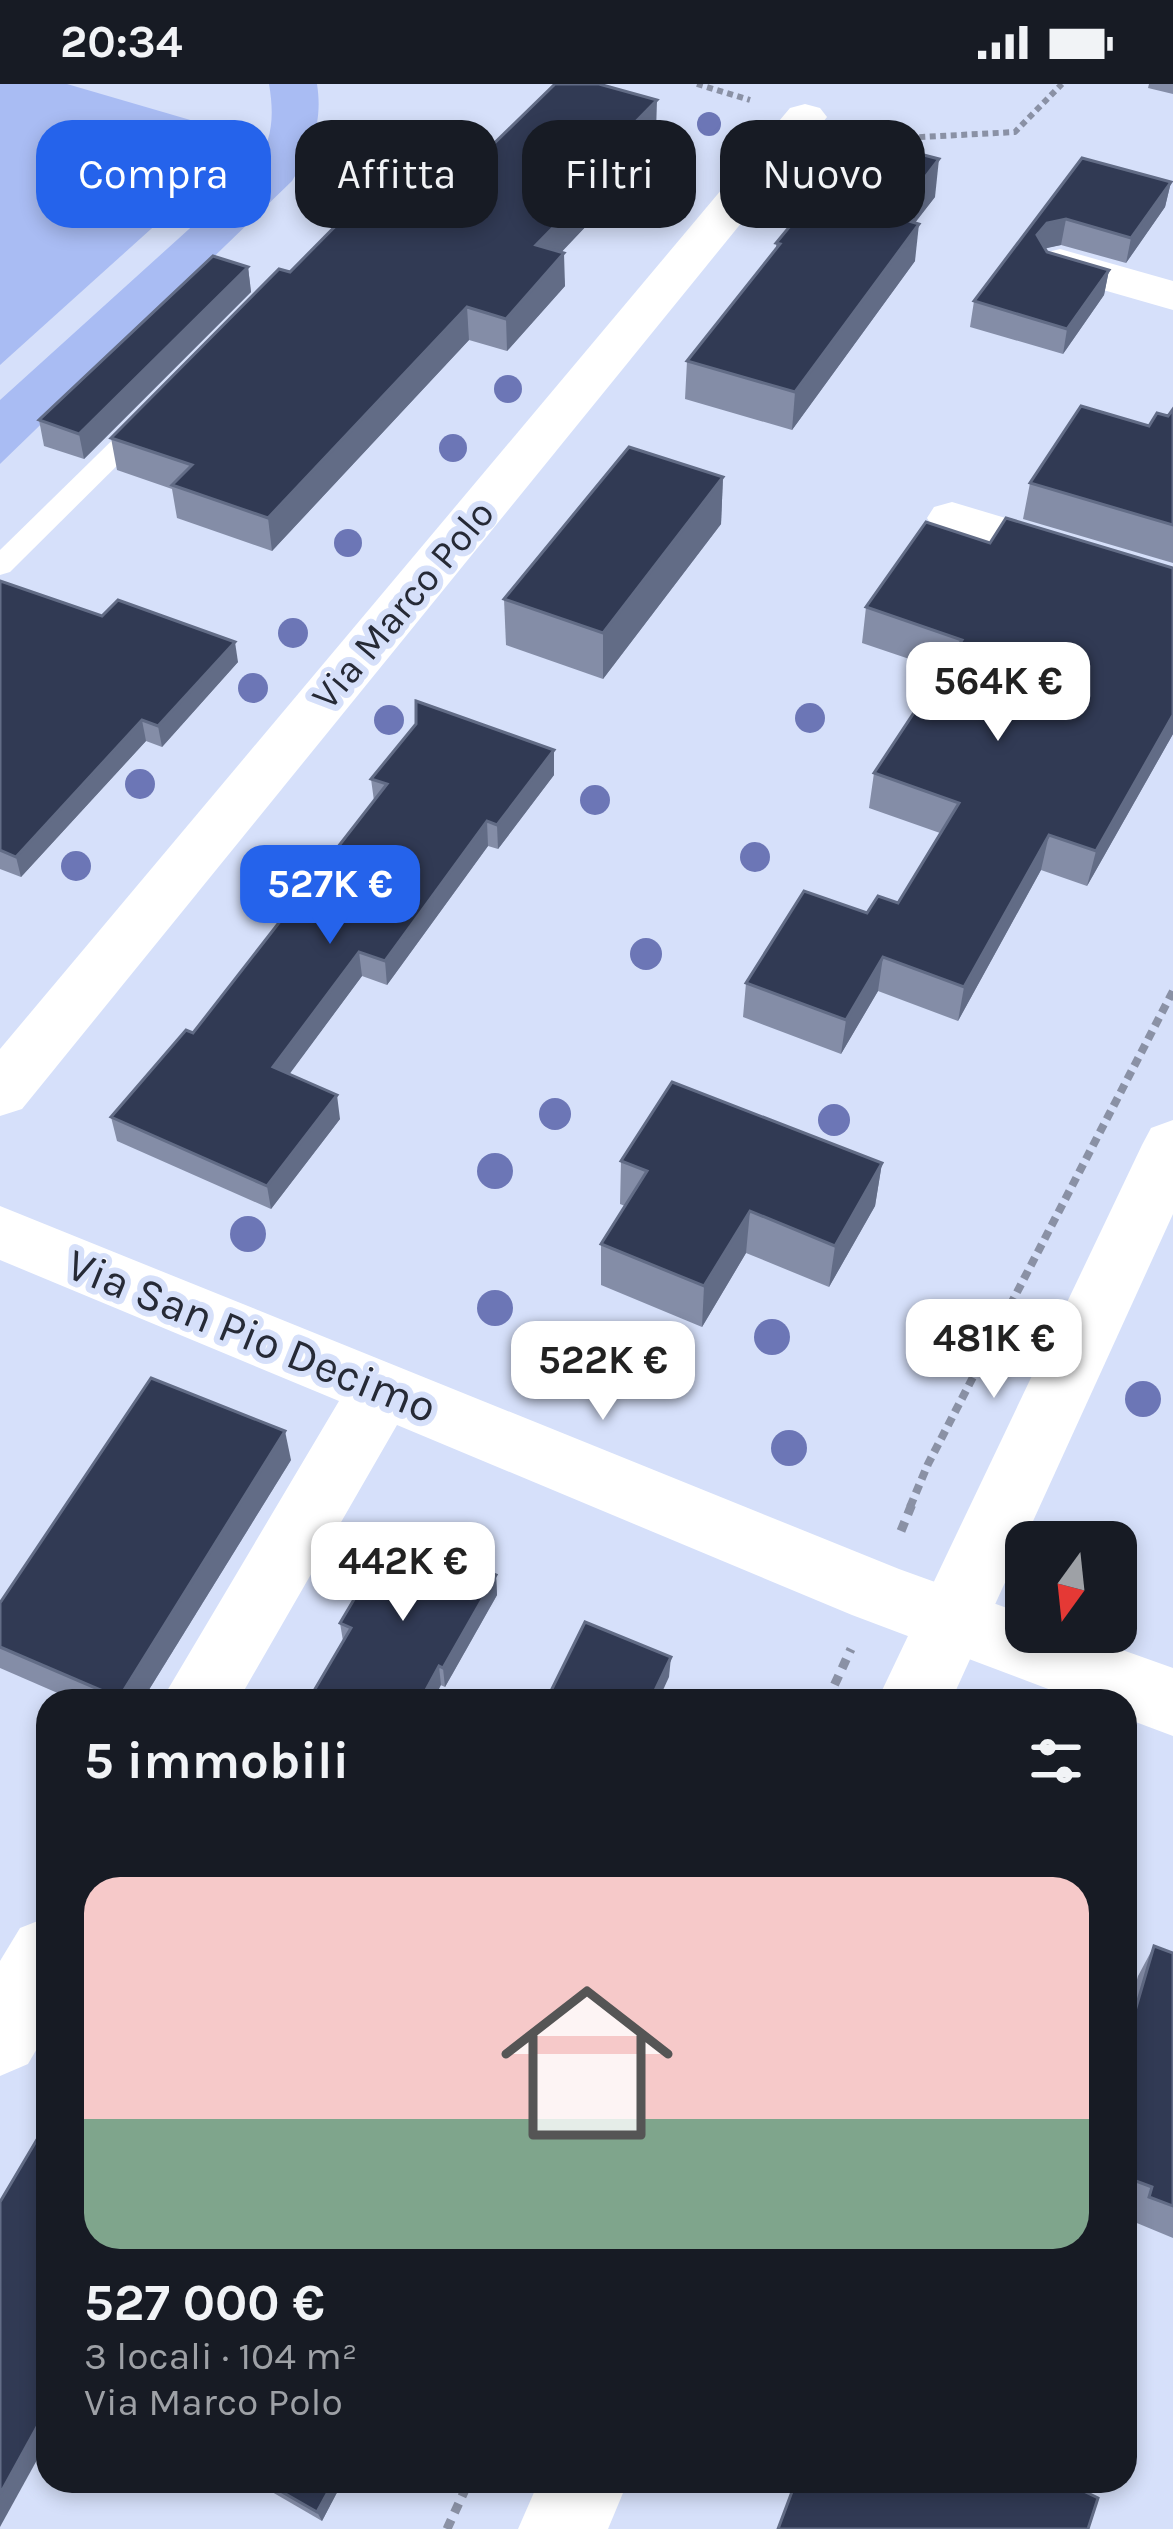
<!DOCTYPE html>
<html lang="it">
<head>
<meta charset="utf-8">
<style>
	:root { --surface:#171b24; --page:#242831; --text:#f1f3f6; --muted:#9ea1a6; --accent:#2563eb }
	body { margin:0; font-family:Karla,sans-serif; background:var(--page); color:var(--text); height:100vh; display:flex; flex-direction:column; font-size:45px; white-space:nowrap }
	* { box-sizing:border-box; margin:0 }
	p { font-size:39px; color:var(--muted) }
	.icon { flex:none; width:66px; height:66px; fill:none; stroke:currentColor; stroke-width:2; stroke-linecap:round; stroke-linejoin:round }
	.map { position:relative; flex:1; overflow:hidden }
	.panel { position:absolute; left:36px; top:1605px; width:1101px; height:804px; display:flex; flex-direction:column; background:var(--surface); border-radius:36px; box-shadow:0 6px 18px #0003 }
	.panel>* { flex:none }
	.top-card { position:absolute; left:36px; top:36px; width:1101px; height:108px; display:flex; gap:24px }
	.needle { width:78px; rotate:195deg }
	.controls { position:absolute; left:1005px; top:1437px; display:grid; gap:24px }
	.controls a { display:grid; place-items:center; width:132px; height:132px; border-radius:24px; background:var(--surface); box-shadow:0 6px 18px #0003; font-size:60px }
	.price { position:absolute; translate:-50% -102px; padding:0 27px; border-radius:24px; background:#fff; color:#222; font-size:39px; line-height:78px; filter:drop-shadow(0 3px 6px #0008) }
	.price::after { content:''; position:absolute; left:50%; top:72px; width:36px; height:27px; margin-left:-18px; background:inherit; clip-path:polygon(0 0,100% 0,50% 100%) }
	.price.on { background:var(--accent); color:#fff }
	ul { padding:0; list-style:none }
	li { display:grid; align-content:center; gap:24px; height:636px; padding:0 48px }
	li span { display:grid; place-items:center; height:372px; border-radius:36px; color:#555 }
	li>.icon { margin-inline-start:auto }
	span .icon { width:216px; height:216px; fill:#fffc; stroke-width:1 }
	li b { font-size:51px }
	h2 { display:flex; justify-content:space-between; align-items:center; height:144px; padding:0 48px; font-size:51px }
	.tag { padding:0 42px; border-radius:36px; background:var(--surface); box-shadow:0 6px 18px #0003; font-size:42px; line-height:108px }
	.tag.on { background:var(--accent); color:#fff }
	.status { display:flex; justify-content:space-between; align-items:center; height:84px; padding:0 60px; background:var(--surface); direction:ltr }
	.status svg { height:33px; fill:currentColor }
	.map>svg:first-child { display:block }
	.green { fill:#a9bcf3 }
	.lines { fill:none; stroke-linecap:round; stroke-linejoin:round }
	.path-far2 { stroke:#8a91a5; stroke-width:6; stroke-dasharray:6 4.5; stroke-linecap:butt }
	.path-far1 { stroke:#8a91a5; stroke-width:8; stroke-dasharray:9 6; stroke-linecap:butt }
	.path { stroke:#8a91a5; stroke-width:9; stroke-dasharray:10 8; stroke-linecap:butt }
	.service { fill:#fff; fill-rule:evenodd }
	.minor { fill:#fff; fill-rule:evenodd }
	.tertiary { fill:#fff; fill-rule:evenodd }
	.tree { fill:#6c76b6 }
	.wall { fill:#848da7 }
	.shaded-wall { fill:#626c86 }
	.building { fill:#313a54; stroke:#626c86; stroke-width:3 }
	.labels { text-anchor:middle; stroke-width:12; stroke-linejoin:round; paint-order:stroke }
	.far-street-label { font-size:39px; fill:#262a36; stroke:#d6e0fa }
	.street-label { font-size:45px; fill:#262a36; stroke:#d6e0fa }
</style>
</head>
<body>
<div class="status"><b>20:34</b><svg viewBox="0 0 49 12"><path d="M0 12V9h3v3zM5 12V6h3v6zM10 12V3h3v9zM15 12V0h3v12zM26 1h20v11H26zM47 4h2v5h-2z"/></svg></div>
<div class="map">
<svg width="1173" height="2445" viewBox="0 0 1173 2445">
	<rect width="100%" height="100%" fill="#d6e0fa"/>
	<g class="green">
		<polygon points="0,0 67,0 252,54 0,281"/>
		<path d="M269,0H317C323,38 312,65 292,97L0,380V316L251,89C272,59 275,35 269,0Z"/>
	</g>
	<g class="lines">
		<g class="path-far2">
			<polyline points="697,0 750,16"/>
			<polyline points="857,46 903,54 1015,48 1062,0"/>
		</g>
		<polyline class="path-far1" points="910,1423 928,1380 1173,907"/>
		<g class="path">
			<polyline points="901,1447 912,1420"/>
			<polyline points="827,1617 851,1565"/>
			<polyline points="447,2445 469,2397"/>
		</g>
		<g class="service">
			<polygon points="433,38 445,45 441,50 356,137 338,137 335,132 338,127 425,40"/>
			<polygon points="149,327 158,329 162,335 158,341 10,488 0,491 0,466 140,329"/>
		</g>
		<g class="minor">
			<polygon points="805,20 820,24 827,33 820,42 22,1025 0,1032 0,965 790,24"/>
			<polygon points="1060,165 1173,197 1173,226 1044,189 1037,179 1044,169"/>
			<polygon points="952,418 1173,484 1173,519 934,445 927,434 934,423"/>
			<polygon points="0,1122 899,1485 1026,1531 1026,1548 1072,1548 1173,1584 1173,1652 1125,1634 1125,1617 1080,1617 852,1531 397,1341 238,1617 161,1617 339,1317 0,1176"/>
			<polygon points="48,1833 48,1946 28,1980 0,1992 0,1877 20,1844"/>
		</g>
		<g class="tertiary">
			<polygon points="1173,1036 1173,1130 951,1617 877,1617 1142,1061 1151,1044"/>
			<polygon points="539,2397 628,2397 608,2445 518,2445"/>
		</g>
	</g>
	<g class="tree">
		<circle cx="709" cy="40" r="12"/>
		<circle cx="508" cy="305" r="14"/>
		<circle cx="453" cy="364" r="14"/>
		<circle cx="348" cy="459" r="14"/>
		<circle cx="293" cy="549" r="15"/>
		<circle cx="253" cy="604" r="15"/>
		<circle cx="810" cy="634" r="15"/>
		<circle cx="389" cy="636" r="15"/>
		<circle cx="140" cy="700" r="15"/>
		<circle cx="595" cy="716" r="15"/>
		<circle cx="755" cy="773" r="15"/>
		<circle cx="76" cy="782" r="15"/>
		<circle cx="646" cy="870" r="16"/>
		<circle cx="555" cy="1030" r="16"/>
		<circle cx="834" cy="1036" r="16"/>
		<circle cx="495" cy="1087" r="18"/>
		<circle cx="248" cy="1150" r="18"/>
		<circle cx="495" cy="1224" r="18"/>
		<circle cx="772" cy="1253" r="18"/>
		<circle cx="1143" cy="1315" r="18"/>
		<circle cx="789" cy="1364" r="18"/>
	</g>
	<g class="wall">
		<polygon points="1149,0 1173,0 1173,10 1148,4"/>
		<polygon points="656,48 629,77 628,98 561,168 565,202 507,267 469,256 272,467 177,434 172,405 117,386 111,354 290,188 439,113"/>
		<polygon points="1082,74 1171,98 1165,123 1126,179 1061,161 1045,164 1047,168 1109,186 1104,211 1063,270 970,243 974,217"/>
		<polygon points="935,113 915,138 915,177 792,346 685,315 687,277 776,166 776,159"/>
		<polygon points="248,183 251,208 84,375 44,362 39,336"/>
		<polygon points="1173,325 1173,479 1023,435 1030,399 1168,332"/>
		<polygon points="723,393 721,440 603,595 506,561 504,515"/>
		<polygon points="990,459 1173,484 1173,650 1087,802 1041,786 958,937 878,907 841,970 743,933 746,899 867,829 898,819 940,749 869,724 874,689 942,586 862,559 866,523"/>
		<polygon points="0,497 238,578 162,663 146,657 21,793 0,785"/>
		<polygon points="554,666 554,691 498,765 488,762 387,901 362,892 289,990 340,1035 271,1125 117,1057 111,1033 193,949 374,717 371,695"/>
		<polygon points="621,1077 882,1079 875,1122 829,1203 746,1169 702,1243 601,1201 601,1160 625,1122 620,1120"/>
		<polygon points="291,1376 142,1617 76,1617 0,1584 0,1519"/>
		<polygon points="496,1491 497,1511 445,1603 343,1557 340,1539"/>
		<polygon points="1154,1862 1173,1869 1173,2154 1132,2137 1135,2128 1125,2124 1125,1923 1129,1924 1138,1892"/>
		<polygon points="253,2397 343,2397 322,2437"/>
	</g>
	<g class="shaded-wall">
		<polygon points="657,16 656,48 629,77 628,98 537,194 536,161 613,61"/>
		<polygon points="939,75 935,113 891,170 895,133"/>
		<polygon points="1171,98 1165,123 1126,179 1131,154"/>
		<polygon points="1066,135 1061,161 1043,165 1037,151 1047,139"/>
		<polygon points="919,140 915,177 792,346 795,308"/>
		<polygon points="564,169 565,202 507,267 506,235"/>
		<polygon points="248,183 251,208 84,375 79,350"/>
		<polygon points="1109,186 1104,211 1063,270 1067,245"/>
		<polygon points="467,223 469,256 272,467 268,434"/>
		<polygon points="723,393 721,440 603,595 603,549"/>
		<polygon points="235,558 238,578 162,663 158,642"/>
		<polygon points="1173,631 1173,650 1087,802 1096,767"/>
		<polygon points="142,636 146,657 21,793 16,773"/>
		<polygon points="554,666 554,691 498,765 497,741"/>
		<polygon points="487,737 488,762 387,901 385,877"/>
		<polygon points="1049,751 1041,786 958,937 964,903"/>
		<polygon points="359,868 362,892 277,1007 273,983"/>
		<polygon points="883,873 878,907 841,970 846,936"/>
		<polygon points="337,1011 340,1035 271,1125 267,1102"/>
		<polygon points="882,1079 875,1122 829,1203 835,1162"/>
		<polygon points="750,1127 746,1169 702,1243 704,1202"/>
		<polygon points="285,1347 291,1376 142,1617 120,1617 119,1614"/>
		<polygon points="496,1491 497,1511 445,1603 443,1584"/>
		<polygon points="671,1573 669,1593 658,1617 650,1617"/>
		<polygon points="439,1582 441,1601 433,1617 420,1617"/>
		<polygon points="48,2323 48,2356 0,2443 0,2410"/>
		<polygon points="334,2397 343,2397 322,2437 317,2428"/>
	</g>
	<g class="building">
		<polygon points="555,0 599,0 657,16 613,61 629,66 536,161 564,169 506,235 467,223 268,434 172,401 192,381 111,354 279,185 290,188 380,97 439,113"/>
		<polygon points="862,55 939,75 895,133 919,140 795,308 687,277 780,160 776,159"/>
		<polygon points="1082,74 1171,98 1131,154 1066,135 1047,139 1037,151 1047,168 1109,186 1067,245 974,217"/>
		<polygon points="213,172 248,183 79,350 39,336"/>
		<polygon points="1081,322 1149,342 1157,329 1168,332 1173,325 1173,441 1030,399"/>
		<polygon points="629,363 723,393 603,549 504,515"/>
		<polygon points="1006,434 1173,484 1173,631 1096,767 1049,751 964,903 883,873 846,936 746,899 804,807 867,829 878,812 898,819 959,719 874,689 962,556 866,523 926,438 990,459"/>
		<polygon points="0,497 102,532 118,516 235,558 158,642 142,636 16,773 0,766"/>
		<polygon points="416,617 554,666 497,741 487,737 385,877 359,868 273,983 337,1011 267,1102 111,1033 186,946 193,949 387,700 371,695 416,640"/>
		<polygon points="672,998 882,1079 835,1162 750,1127 704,1202 601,1160 647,1087 621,1077"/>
		<polygon points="151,1294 285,1347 119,1614 0,1563 0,1519"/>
		<polygon points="394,1448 496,1491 443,1584 439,1582 420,1617 308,1617 351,1544 340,1539"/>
		<polygon points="585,1538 671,1573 650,1617 546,1617"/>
		<polygon points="1154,1862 1173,1869 1173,2122 1149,2113 1152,2103 1125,2093 1125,1923 1135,1927"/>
		<polygon points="48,2037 48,2323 0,2410 0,2118"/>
		<polygon points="263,2397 334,2397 317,2428"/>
		<polygon points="796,2397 1063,2397 1098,2414 1088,2445 778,2445"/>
	</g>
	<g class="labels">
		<g class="far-street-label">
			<text transform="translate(402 520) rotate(-50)" y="14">Via Marco Polo</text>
		</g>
		<g class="street-label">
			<text transform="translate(252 1251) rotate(22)" y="16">Via San Pio Decimo</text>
		</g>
	</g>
</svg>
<div class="controls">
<a><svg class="needle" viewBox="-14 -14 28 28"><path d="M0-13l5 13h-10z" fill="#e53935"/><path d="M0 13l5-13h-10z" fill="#9ea1a6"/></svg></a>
</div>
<b class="price" style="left:998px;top:660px">564K €</b>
<b class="price on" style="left:330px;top:863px">527K €</b>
<b class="price" style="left:994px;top:1317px">481K €</b>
<b class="price" style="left:603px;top:1339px">522K €</b>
<b class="price" style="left:403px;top:1540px">442K €</b>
<div class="top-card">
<a class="tag on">Compra</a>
<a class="tag">Affitta</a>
<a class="tag">Filtri</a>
<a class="tag">Nuovo</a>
</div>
<section class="panel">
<h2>5 immobili<svg class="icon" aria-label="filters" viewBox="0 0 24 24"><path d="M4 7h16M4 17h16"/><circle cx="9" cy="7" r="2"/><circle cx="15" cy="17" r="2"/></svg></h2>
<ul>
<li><span style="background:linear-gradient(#f6c9c9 65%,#7fa58c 0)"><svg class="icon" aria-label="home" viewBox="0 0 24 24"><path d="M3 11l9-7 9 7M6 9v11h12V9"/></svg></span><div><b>527 000 €</b><p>3 locali · 104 m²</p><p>Via Marco Polo</p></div></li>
</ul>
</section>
</div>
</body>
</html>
